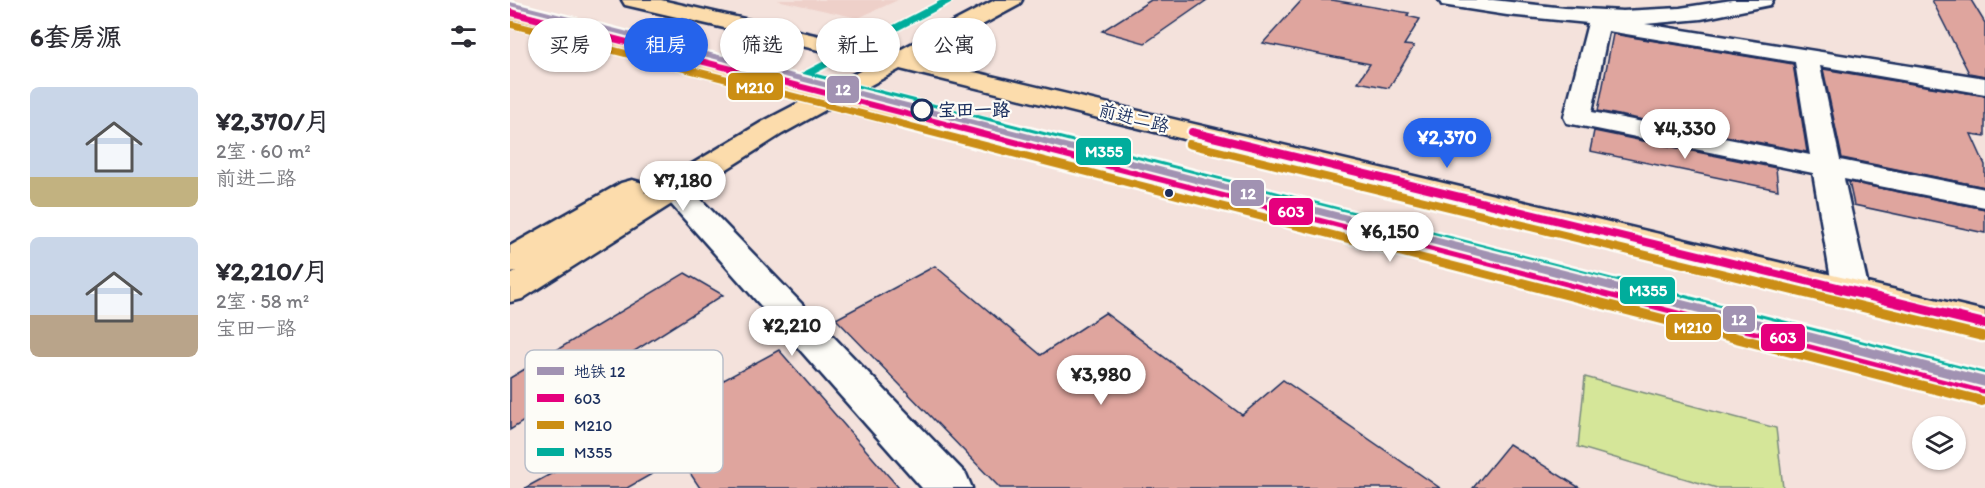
<!DOCTYPE html>
<html lang="zh">
<head>
<meta charset="utf-8">
<style>
	:root { --surface:#fff; --page:#f7f7f7; --text:#2b2b33; --muted:#7c7c81; --accent:#2563eb }
	body { margin:0; font-family:Itim,"LXGW WenKai TC",sans-serif; background:var(--page); color:var(--text); height:100vh; display:flex; flex-direction:column; font-size:22px; white-space:nowrap }
	* { box-sizing:border-box; margin:0 }
	p { font-size:20px; color:var(--muted) }
	.icon { flex:none; width:33px; height:33px; fill:none; stroke:currentColor; stroke-width:2; stroke-linecap:round; stroke-linejoin:round }
	.map { position:relative; flex:1; overflow:hidden }
	.details { display:flex; flex-direction:column; background:var(--surface); width:510px }
	.details>* { flex:none }
	.banner { position:absolute; left:18px; top:18px; width:570px; height:54px; display:flex; gap:12px }
	.controls { position:absolute; left:1402px; top:416px; display:grid; gap:12px }
	.controls a { display:grid; place-items:center; width:54px; height:54px; border-radius:50%; background:var(--surface); box-shadow:0 2px 4px #0004; font-size:30px }
	.price { position:absolute; translate:-50% -51px; padding:0 14px; border-radius:21px; background:#fff; color:#222; font-size:20px; line-height:39px; filter:drop-shadow(0 2px 3px #0008) }
	.price::after { content:''; position:absolute; left:50%; top:36px; width:18px; height:14px; margin-left:-9px; background:inherit; clip-path:polygon(0 0,100% 0,50% 100%) }
	.price.selected { background:var(--accent); color:#fff }
	ul { padding:0; list-style:none }
	li { display:flex; align-items:center; gap:18px; height:150px; padding:0 30px }
	li span { display:grid; place-items:center; flex:none; width:168px; height:120px; border-radius:9px; color:#555 }
	li>.icon { margin-inline-start:auto }
	span .icon { width:72px; height:72px; fill:#fffc; stroke-width:1 }
	li b { font-size:26px }
	h2 { display:flex; justify-content:space-between; align-items:center; height:72px; padding:0 30px; font-size:26px }
	.tag { padding:0 21px; border-radius:27px; background:var(--surface); box-shadow:0 2px 4px #0004; font-size:21px; line-height:54px }
	.tag.selected { background:var(--accent); color:#fff }
	main { display:flex; flex:1; min-height:0 }
	.map>svg:first-child { display:block }
	.built { fill:#eed0c9 }
	.green { fill:#d5e699; stroke:#788a7c; stroke-width:1.5 }
	.building { fill:#dfa59e; stroke:#1b2f5e; stroke-width:1.5 }
	.lines { fill:none; stroke-linecap:round; stroke-linejoin:round }
	.minor-casing { stroke:#1b2f5e; stroke-width:5 }
	.major-casing { stroke:#1b2f5e; stroke-width:5 }
	.minor { fill:#fdfcf7; fill-rule:evenodd }
	.major { fill:#fcdcac; fill-rule:evenodd }
	.bus-1-far2-casing { stroke:#fdfcf7; stroke-width:10 }
	.bus-1-far1-casing { stroke:#fdfcf7; stroke-width:13 }
	.bus-1-casing { stroke:#fdfcf7; stroke-width:15 }
	.bus-2-far2-casing { stroke:#fdfcf7; stroke-width:10 }
	.bus-2-far1-casing { stroke:#fdfcf7; stroke-width:13 }
	.bus-2-casing { stroke:#fdfcf7; stroke-width:15 }
	.bus-3-far2-casing { stroke:#fdfcf7; stroke-width:10 }
	.bus-3-far1-casing { stroke:#fdfcf7; stroke-width:13 }
	.bus-3-casing { stroke:#fdfcf7; stroke-width:15 }
	.bus-1-far2 { stroke:#e5007d; stroke-width:7 }
	.bus-1-far1 { stroke:#e5007d; stroke-width:8 }
	.bus-1 { stroke:#e5007d; stroke-width:10 }
	.bus-2-far2 { stroke:#cb8e13; stroke-width:7 }
	.bus-2-far1 { stroke:#cb8e13; stroke-width:8 }
	.bus-2 { stroke:#cb8e13; stroke-width:10 }
	.bus-3-far2 { stroke:#01ad9c; stroke-width:7 }
	.bus-3-far1 { stroke:#01ad9c; stroke-width:8 }
	.bus-3 { stroke:#01ad9c; stroke-width:10 }
	.metro-1-casing { stroke:#fdfcf7; stroke-width:5 }
	.metro-1 { fill:#a192b2; fill-rule:evenodd }
	.stop-dot { fill:#fdfcf7; stroke:#1b2f5e; stroke-width:3 }
	.bus-dot { fill:#1b2f5e; stroke:#fdfcf7; stroke-width:2 }
	.labels { text-anchor:middle; stroke-width:4.5; stroke-linejoin:round; paint-order:stroke }
	.stop-label { font-size:18px; font-weight:bold; fill:#1b2f5e; stroke:#fdfcf7; text-anchor:start }
	.street-label { font-size:18px; fill:#1b2f5e; stroke:#fdfcf7 }
	.key { fill:#fdfcf7; stroke:#b9bec9; stroke-width:1.5 }
	.key-label { font-size:16px; fill:#1b2f5e }
	.line-badge { stroke:#fdfcf7; stroke-width:2 }
	.badge-label { font-size:16px; text-anchor:middle; font-weight:bold; fill:#fff }
</style>
</head>
<body>
<main>
<section class="details">
<h2>6套房源<svg class="icon" aria-label="filters" viewBox="0 0 24 24"><path d="M4 7h16M4 17h16"/><circle cx="9" cy="7" r="2"/><circle cx="15" cy="17" r="2"/></svg></h2>
<ul>
<li><span style="background:linear-gradient(#c9d6e8 75%,#c2b280 0)"><svg class="icon" aria-label="home" viewBox="0 0 24 24"><path d="M3 11l9-7 9 7M6 9v11h12V9"/></svg></span><div><b>¥2,370/月</b><p>2室 · 60 m²</p><p>前进二路</p></div></li>
<li><span style="background:linear-gradient(#c9d6e8 65%,#b9a48a 0)"><svg class="icon" aria-label="home" viewBox="0 0 24 24"><path d="M3 11l9-7 9 7M6 9v11h12V9"/></svg></span><div><b>¥2,210/月</b><p>2室 · 58 m²</p><p>宝田一路</p></div></li>
</ul>
</section>
<div class="map">
<svg width="1475" height="488" viewBox="0 0 1475 488">
	<rect width="100%" height="100%" fill="#f4e2dc"/>
	<filter id="ink" filterUnits="userSpaceOnUse"><feTurbulence type="fractalNoise" baseFrequency=".0167" numOctaves="2"/><feDisplacementMap in="SourceGraphic" scale="12" xChannelSelector="R" yChannelSelector="G"/><feConvolveMatrix kernelMatrix="1 2 1 2 8 2 1 2 1" color-interpolation-filters="sRGB"/></filter>
	<g filter="url(#ink)">
		<polygon class="built" points="267,0 388,0 348,18"/>
		<polygon class="green" points="1075,377 1266,428 1273,488 1207,488 1068,447"/>
		<g class="building">
			<polygon points="641,0 697,0 635,43 592,31"/>
			<polygon points="792,0 822,0 899,13 897,16 910,19 894,45 904,46 879,88 848,82 860,64 753,43"/>
			<polygon points="1422,0 1461,0 1475,23 1475,76 1459,73"/>
			<polygon points="1103,34 1283,64 1297,152 1088,111"/>
			<polygon points="1313,69 1475,96 1475,136 1461,134 1475,165 1475,187 1332,158"/>
			<polygon points="1084,131 1266,168 1268,190 1080,151"/>
			<polygon points="1339,182 1475,209 1475,233 1344,205"/>
			<polygon points="425,266 531,355 595,313 732,415 773,380 930,488 490,488 326,319"/>
			<polygon points="175,273 213,295 0,430 0,378"/>
			<polygon points="269,350 389,488 190,488 170,458 117,488 15,488"/>
			<polygon points="999,444 1070,488 963,488"/>
		</g>
		<g class="lines">
			<g class="minor-casing">
				<g id="minor">
					<path d="M929,0H983L1055,8L1113,11L1170,8L1222,0H1263L1260,5L1191,19L1135,24L1475,78V94L1310,66L1330,160L1475,189V207L1334,179L1359,291L1353,300L1341,303L1329,300L1323,291L1303,173L1057,123L1054,117L1078,23L997,15L932,5ZM1098,31L1285,62L1300,155L1082,112Z"/>
					<polygon points="164,180 175,183 456,474 462,488 412,488 153,195 149,189 153,183"/>
				</g>
			</g>
			<g class="major-casing">
				<polygon id="major" points="112,0 151,0 384,53 485,0 512,0 509,5 409,59 1475,311 1475,337 390,69 348,92 1475,373 1475,405 326,104 272,134 12,299 0,302 0,274 6,271 0,272 0,246 111,183 122,180 133,183 137,189 134,193 252,122 300,97 0,19 0,5 322,86 365,63 115,5"/>
			</g>
			<use href="#minor" class="minor"/>
			<use href="#major" class="major"/>
			<g class="bus-1-far2-casing">
				<polyline id="bus-1-far2" points="0,12 443,125"/>
			</g>
			<g class="bus-1-far1-casing">
				<g id="bus-1-far1">
					<polyline points="438,124 1067,285"/>
					<polyline points="682,132 1313,285"/>
				</g>
			</g>
			<g class="bus-1-casing">
				<g id="bus-1">
					<polyline points="1061,283 1475,389"/>
					<polyline points="1307,283 1475,324"/>
				</g>
			</g>
			<g class="bus-2-far2-casing">
				<polyline id="bus-2-far2" points="0,24 396,125"/>
			</g>
			<g class="bus-2-far1-casing">
				<g id="bus-2-far1">
					<polyline points="390,124 1018,285"/>
					<polyline points="679,144 1260,285"/>
				</g>
			</g>
			<g class="bus-2-casing">
				<g id="bus-2">
					<polyline points="1012,283 1472,401"/>
					<polyline points="1254,283 1472,336"/>
				</g>
			</g>
			<g class="bus-3-far2-casing">
				<g id="bus-3-far2">
					<polyline points="300,76 493,125"/>
					<polyline points="291,77 439,0"/>
				</g>
			</g>
			<g class="bus-3-far1-casing">
				<polyline id="bus-3-far1" points="487,124 1115,285"/>
			</g>
			<g class="bus-3-casing">
				<polyline id="bus-3" points="1109,283 1475,377"/>
			</g>
			<use href="#bus-1-far2" class="bus-1-far2"/>
			<use href="#bus-1-far1" class="bus-1-far1"/>
			<use href="#bus-1" class="bus-1"/>
			<use href="#bus-2-far2" class="bus-2-far2"/>
			<use href="#bus-2-far1" class="bus-2-far1"/>
			<use href="#bus-2" class="bus-2"/>
			<use href="#bus-3-far2" class="bus-3-far2"/>
			<use href="#bus-3-far1" class="bus-3-far1"/>
			<use href="#bus-3" class="bus-3"/>
			<g class="metro-1-casing">
				<polygon id="metro-1" points="0,2 1475,377 1475,387 0,6"/>
			</g>
			<use href="#metro-1" class="metro-1"/>
		</g>
	</g>
	<circle class="stop-dot" cx="412" cy="110" r="10"/>
	<circle class="bus-dot" cx="659" cy="193" r="5"/>
	<g class="labels">
		<g class="stop-label">
			<text x="428" y="116">宝田一路</text>
		</g>
		<g class="street-label">
			<text transform="translate(624 118) rotate(14)" y="6">前进二路</text>
		</g>
	</g>
	<rect x="15" y="350" width="198" height="123" rx="9" class="key"/>
	<rect x="27" y="367" width="27" height="8" fill="#a192b2"/>
	<rect x="27" y="394" width="27" height="8" fill="#e5007d"/>
	<rect x="27" y="421" width="27" height="8" fill="#cb8e13"/>
	<rect x="27" y="448" width="27" height="8" fill="#01ad9c"/>
	<g class="key-label">
		<text x="64" y="377">地铁 12</text>
		<text x="64" y="404">603</text>
		<text x="64" y="431">M210</text>
		<text x="64" y="458">M355</text>
	</g>
	<g class="line-badge">
		<rect x="217" y="72" width="57" height="29" rx="6" fill="#cb8e13"/>
		<rect x="316" y="75" width="34" height="29" rx="6" fill="#a192b2"/>
		<rect x="565" y="137" width="57" height="29" rx="6" fill="#01ad9c"/>
		<rect x="720" y="179" width="35" height="28" rx="6" fill="#a192b2"/>
		<rect x="758" y="197" width="46" height="29" rx="6" fill="#e5007d"/>
		<rect x="1109" y="276" width="57" height="29" rx="6" fill="#01ad9c"/>
		<rect x="1212" y="305" width="34" height="28" rx="6" fill="#a192b2"/>
		<rect x="1155" y="313" width="57" height="28" rx="6" fill="#cb8e13"/>
		<rect x="1250" y="323" width="46" height="29" rx="6" fill="#e5007d"/>
	</g>
	<g class="badge-label">
		<text x="245" y="93">M210</text>
		<text x="333" y="95">12</text>
		<text x="594" y="157">M355</text>
		<text x="738" y="199">12</text>
		<text x="781" y="217">603</text>
		<text x="1138" y="296">M355</text>
		<text x="1229" y="325">12</text>
		<text x="1183" y="333">M210</text>
		<text x="1273" y="343">603</text>
	</g>
</svg>
<div class="controls">
<a><svg class="icon" aria-label="layers" viewBox="0 0 24 24"><path d="M12 4l9 5-9 5-9-5zM3 14l9 5 9-5"/></svg></a>
</div>
<b class="price" style="left:1175px;top:160px">¥4,330</b>
<b class="price selected" style="left:937px;top:169px">¥2,370</b>
<b class="price" style="left:173px;top:212px">¥7,180</b>
<b class="price" style="left:880px;top:263px">¥6,150</b>
<b class="price" style="left:282px;top:357px">¥2,210</b>
<b class="price" style="left:591px;top:406px">¥3,980</b>
<div class="banner">
<a class="tag">买房</a>
<a class="tag selected">租房</a>
<a class="tag">筛选</a>
<a class="tag">新上</a>
<a class="tag">公寓</a>
</div>
</div>
</main>
</body>
</html>
